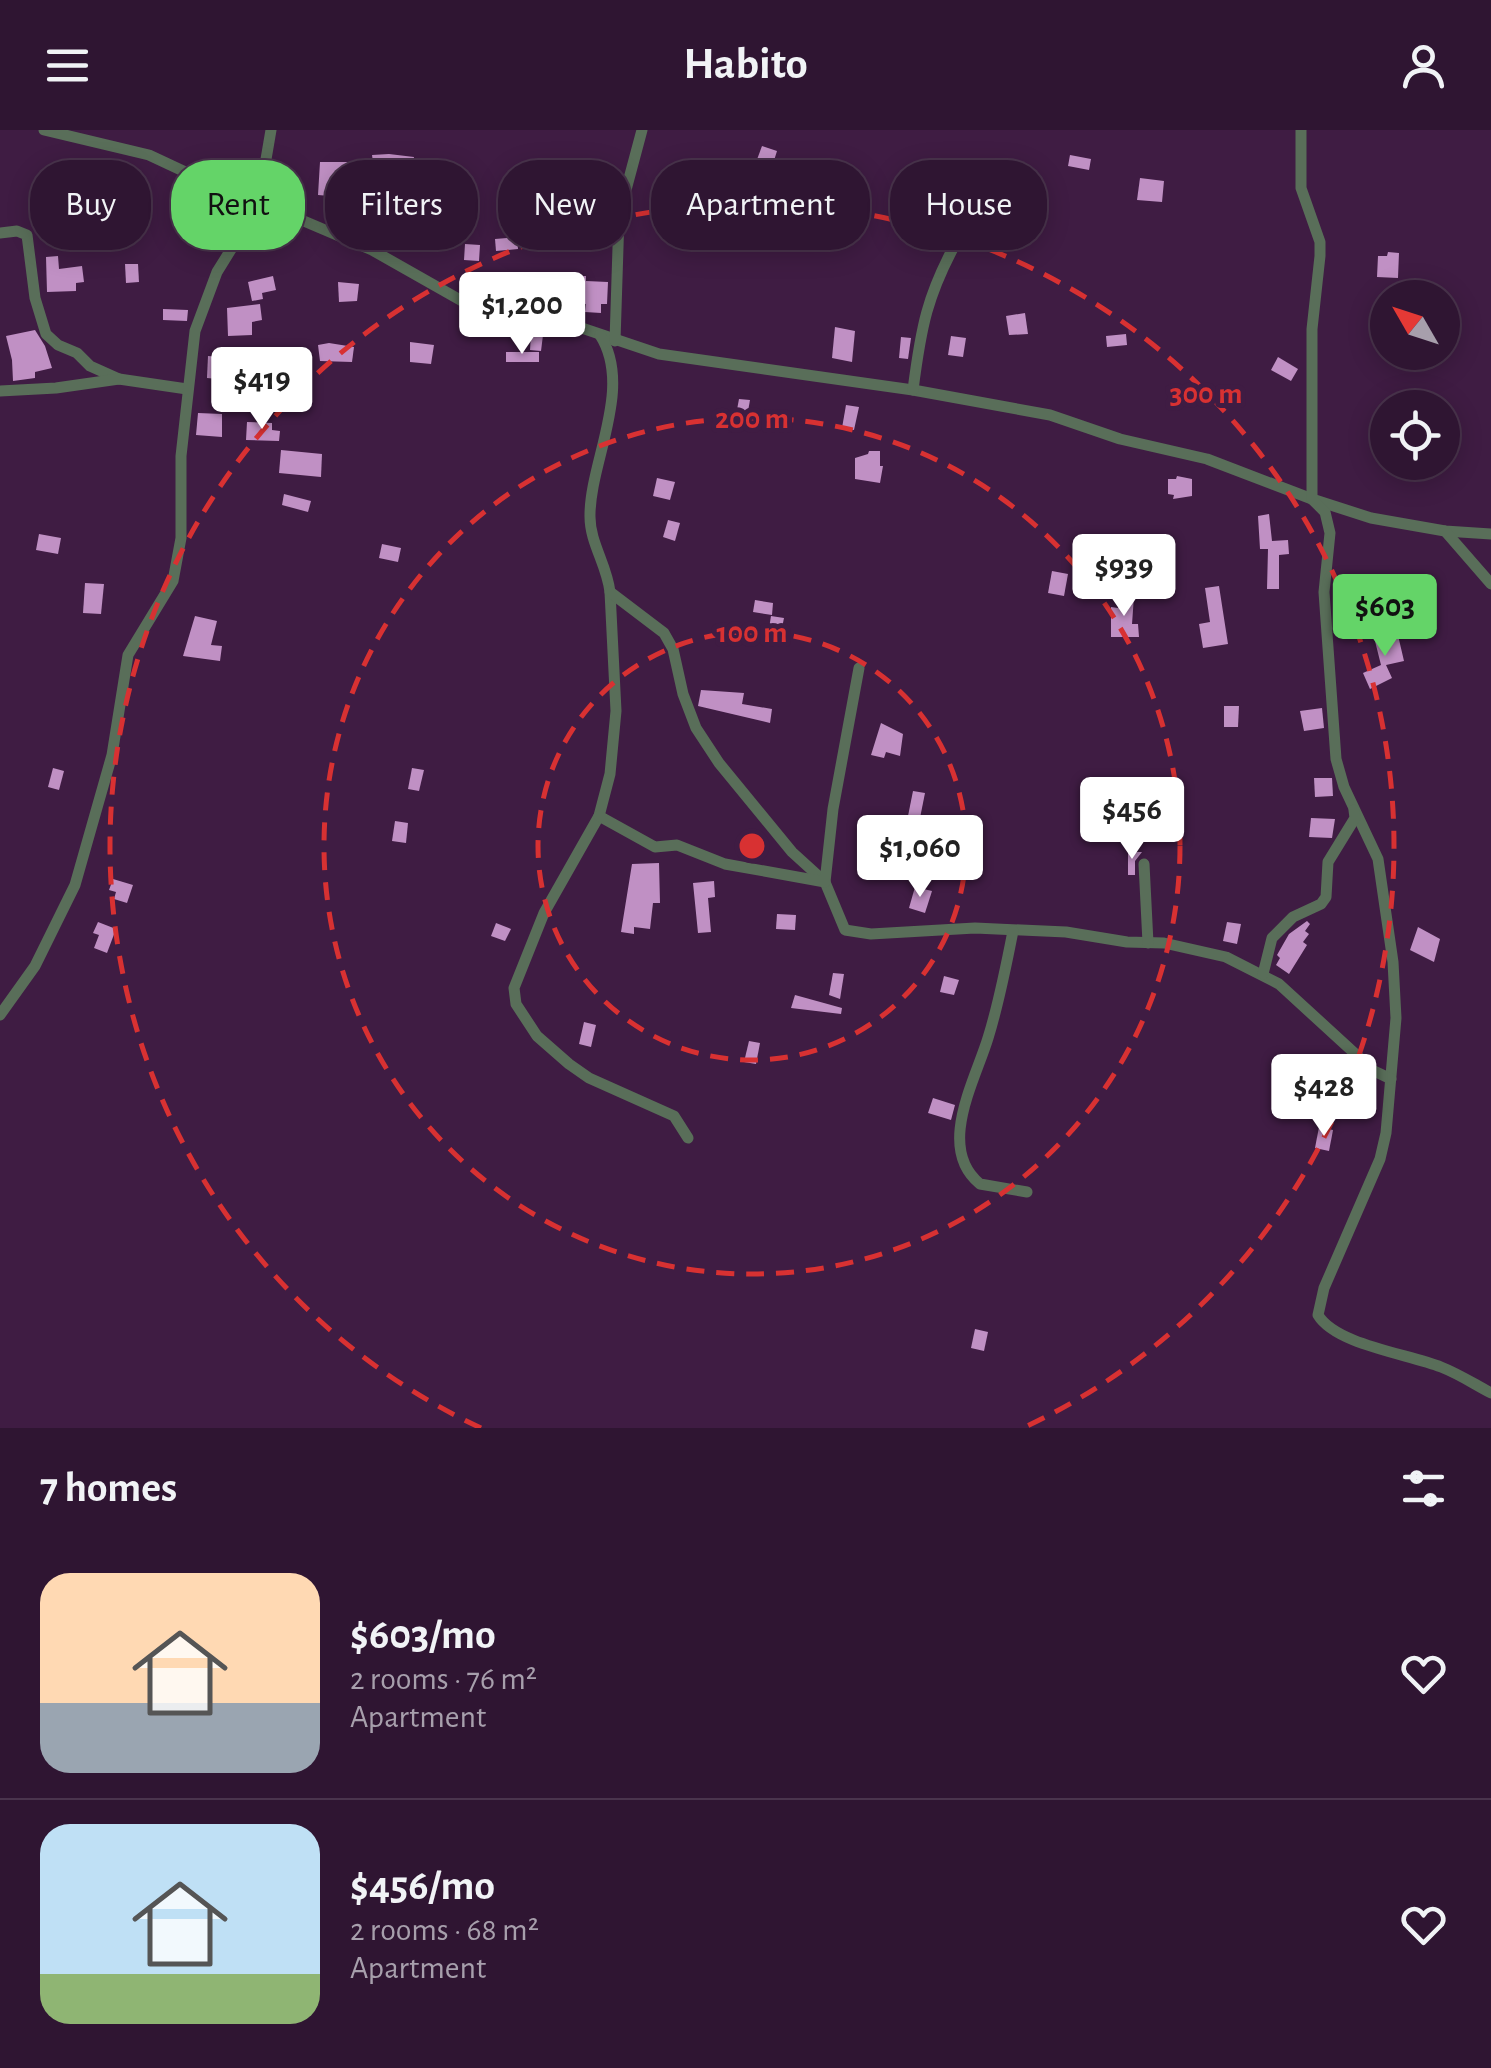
<!DOCTYPE html>
<html lang="en">
<head>
<meta charset="utf-8">
<style>
	:root { --surface:#2f1532; --page:#3b223e; --text:#f1f3f6; --muted:#a79fac; --line:#4a344d; --accent:#64d468 }
	body { margin:0; font-family:"Alegreya Sans",sans-serif; background:var(--page); color:var(--text); height:100vh; display:flex; flex-direction:column; font-size:38px; white-space:nowrap }
	* { box-sizing:border-box; margin:0 }
	p { font-size:32px; color:var(--muted) }
	.icon { flex:none; width:55px; height:55px; fill:none; stroke:currentColor; stroke-width:2; stroke-linecap:round; stroke-linejoin:round }
	.map { position:relative; height:1298px; overflow:hidden }
	.sheet { display:flex; flex-direction:column; background:var(--surface); flex:1 }
	.sheet>* { flex:none }
	.banner { position:absolute; left:30px; top:30px; width:1432px; height:90px; display:flex; gap:20px }
	.needle { width:65px; rotate:309deg }
	.fabs { position:absolute; left:1370px; top:150px; display:grid; gap:20px }
	.fabs a { display:grid; place-items:center; width:90px; height:90px; border-radius:50%; background:var(--surface); box-shadow:0 5px 25px #0003,0 0 0 2px var(--line); font-size:50px }
	.price { position:absolute; translate:-50% -85px; padding:0 22px; border-radius:10px; background:#fff; color:#222; font-size:32px; line-height:65px; filter:drop-shadow(0 2px 5px #0008) }
	.price::after { content:''; position:absolute; left:50%; top:60px; width:30px; height:22px; margin-left:-15px; background:inherit; clip-path:polygon(0 0,100% 0,50% 100%) }
	.price.selected { background:var(--accent); color:#111 }
	ul { padding:0; list-style:none }
	li { display:flex; align-items:center; gap:30px; height:250px; padding:0 40px }
	li+li { border-top:2px solid var(--line) }
	li span { display:grid; place-items:center; flex:none; width:280px; height:200px; border-radius:30px; color:#555 }
	li>.icon { margin-inline-start:auto }
	span .icon { width:120px; height:120px; fill:#fffc; stroke-width:1 }
	li b { font-size:42px }
	h2 { display:flex; justify-content:space-between; align-items:center; height:120px; padding:0 40px; font-size:42px }
	.pill { padding:0 35px; border-radius:40px; background:var(--surface); box-shadow:0 5px 25px #0003,0 0 0 2px var(--line); font-size:35px; line-height:90px }
	.pill.selected { background:var(--accent); color:#111 }
	header { display:flex; justify-content:space-between; align-items:center; height:130px; padding:0 40px; background:var(--surface); font-size:45px; font-weight:600 }
	.map>svg:first-child { display:block }
	.building { fill:#c090c4 }
	.lines { fill:none; stroke-linecap:round; stroke-linejoin:round }
	.minor { stroke:#596e59; stroke-width:11 }
	.ring { fill:none; stroke:#d83132; stroke-width:5; stroke-dasharray:18 12 }
	.centre { fill:#d83132; stroke:#3f1c43; stroke-width:5 }
	.ring-label { font-size:30px; text-anchor:middle; font-weight:bold; fill:#d83132; stroke:#3f1c43; stroke-width:10; stroke-linejoin:round; paint-order:stroke }
</style>
</head>
<body>
<header><svg class="icon" aria-label="menu" viewBox="0 0 24 24"><path d="M4 6h16M4 12h16M4 18h16"/></svg>Habito<svg class="icon" aria-label="person" viewBox="0 0 24 24"><circle cx="12" cy="8" r="4"/><path d="M4 21q1-7 8-7t8 7"/></svg></header>
<div class="map">
<svg width="1491" height="1298" viewBox="0 0 1491 1298">
	<rect width="100%" height="100%" fill="#3f1c43"/>
	<g class="building">
		<polygon points="762,16 777,21 771,40 755,35"/>
		<polygon points="389,24 414,27 410,53 412,64 383,66 384,82 361,83 360,74 330,71 330,66 318,65 320,32 373,32 372,25"/>
		<polygon points="1070,25 1091,29 1089,40 1068,36"/>
		<polygon points="1140,48 1164,51 1162,72 1137,70"/>
		<polygon points="599,49 610,51 607,70 596,68"/>
		<polygon points="48,58 55,76 40,82 33,65"/>
		<polygon points="214,66 242,79 235,95 230,95 230,87 209,80"/>
		<polygon points="516,69 530,69 531,93 539,92 541,104 518,107"/>
		<polygon points="131,93 130,116 112,118 110,94"/>
		<polygon points="821,97 838,102 834,113 817,108"/>
		<polygon points="415,101 429,104 427,118 412,116"/>
		<polygon points="517,107 518,119 496,121 495,109"/>
		<polygon points="465,114 480,115 479,131 464,130"/>
		<polygon points="1388,122 1399,123 1398,148 1377,147 1378,126 1387,126"/>
		<polygon points="58,126 59,139 82,136 84,152 76,153 76,161 47,162 46,127"/>
		<polygon points="125,134 138,134 139,152 126,153"/>
		<polygon points="273,146 276,160 262,163 263,169 252,171 248,152"/>
		<polygon points="575,146 586,146 586,151 608,152 607,174 601,174 601,183 585,182 586,174 573,173"/>
		<polygon points="338,152 359,154 357,171 339,172"/>
		<polygon points="260,174 262,190 252,192 252,205 228,206 227,178"/>
		<polygon points="163,179 188,180 187,191 163,190"/>
		<polygon points="1025,183 1028,204 1009,205 1006,186"/>
		<polygon points="835,197 855,201 852,232 832,228"/>
		<polygon points="35,200 45,216 52,238 35,242 35,248 13,251 12,230 6,206"/>
		<polygon points="531,204 543,205 541,221 530,220"/>
		<polygon points="1126,204 1127,215 1107,217 1106,206"/>
		<polygon points="951,206 966,208 963,227 948,225"/>
		<polygon points="901,207 911,208 908,229 899,228"/>
		<polygon points="410,212 434,215 431,234 410,232"/>
		<polygon points="329,213 354,217 352,232 320,231 318,215"/>
		<polygon points="294,219 299,238 286,241 281,222"/>
		<rect x="506" y="222" width="33" height="10"/>
		<polygon points="208,226 220,227 218,249 207,248"/>
		<polygon points="1278,227 1298,239 1291,251 1271,240"/>
		<polygon points="739,269 750,270 747,287 736,285"/>
		<polygon points="846,275 859,277 854,300 842,298"/>
		<polygon points="198,283 222,284 222,307 196,305"/>
		<polygon points="247,292 272,293 272,300 280,301 279,311 246,310"/>
		<polygon points="281,320 322,324 321,347 279,343"/>
		<polygon points="869,321 880,321 880,336 883,336 880,353 855,349 855,328 868,324"/>
		<polygon points="1177,346 1192,349 1192,366 1173,369 1174,365 1168,364 1168,349 1176,349"/>
		<polygon points="657,348 675,352 670,370 653,366"/>
		<polygon points="284,364 311,371 308,382 282,375"/>
		<polygon points="1269,384 1272,411 1288,410 1289,424 1279,425 1279,459 1267,459 1268,419 1260,419 1258,386"/>
		<polygon points="668,390 680,393 675,411 663,407"/>
		<polygon points="39,404 61,408 58,424 36,420"/>
		<polygon points="382,414 401,418 398,432 379,428"/>
		<polygon points="1052,441 1068,444 1064,466 1048,463"/>
		<polygon points="85,453 104,454 101,484 83,483"/>
		<polygon points="1219,456 1228,514 1203,518 1199,494 1210,492 1205,458"/>
		<polygon points="1118,465 1134,466 1132,494 1138,494 1139,507 1111,507 1111,477 1118,478"/>
		<polygon points="755,470 773,473 772,485 753,482"/>
		<polygon points="195,486 217,491 211,515 222,516 220,531 183,526"/>
		<polygon points="771,486 784,488 780,507 768,505"/>
		<polygon points="1397,501 1404,531 1386,535 1392,548 1370,559 1363,543 1381,535 1374,507"/>
		<polygon points="701,560 744,563 742,574 772,579 770,593 698,576"/>
		<polygon points="1224,576 1239,576 1238,597 1224,597"/>
		<polygon points="1322,578 1324,598 1304,601 1300,581"/>
		<polygon points="881,593 903,604 900,626 886,622 884,628 871,625"/>
		<polygon points="53,638 64,641 59,660 48,657"/>
		<polygon points="412,638 424,640 419,661 408,659"/>
		<polygon points="1314,648 1332,648 1333,666 1315,667"/>
		<polygon points="913,661 925,663 920,688 908,686"/>
		<polygon points="1311,688 1335,689 1332,708 1309,707"/>
		<polygon points="395,691 408,693 406,713 392,711"/>
		<polygon points="1128,722 1142,722 1135,731 1135,745 1128,745"/>
		<polygon points="659,733 660,773 653,773 650,799 634,797 634,804 621,802 632,734"/>
		<polygon points="113,749 133,755 127,773 114,769 116,762 109,760"/>
		<polygon points="714,751 715,767 708,768 711,802 698,803 693,753"/>
		<polygon points="915,757 932,761 925,783 909,778"/>
		<polygon points="777,784 796,785 795,800 776,799"/>
		<polygon points="1307,791 1310,794 1305,801 1309,804 1303,812 1307,815 1289,844 1276,835 1280,828 1277,825 1289,804"/>
		<polygon points="98,792 116,799 107,823 94,818 99,805 93,803"/>
		<polygon points="1227,792 1241,794 1237,814 1223,811"/>
		<polygon points="496,793 511,799 505,811 491,806"/>
		<polygon points="1418,797 1440,809 1434,832 1410,820"/>
		<polygon points="833,843 844,844 840,869 829,865"/>
		<polygon points="944,846 959,850 954,865 940,862"/>
		<polygon points="795,865 842,878 841,884 791,878"/>
		<polygon points="584,892 596,895 591,917 579,914"/>
		<polygon points="749,911 760,913 756,934 744,932"/>
		<polygon points="933,968 955,975 951,990 928,983"/>
		<polygon points="1319,997 1333,1000 1329,1021 1315,1018"/>
		<polygon points="975,1199 988,1202 984,1221 971,1218"/>
	</g>
	<g class="lines">
		<g class="minor">
			<polyline points="44,0 149,25 258,76 285,83 372,120 462,171 561,191 659,224 913,260 1050,285 1120,309 1207,329 1312,369 1371,388 1445,401 1491,404"/>
			<path d="M1301,0V58L1320,112V126L1312,199V369L1325,382L1330,403L1324,462L1336,629L1344,657L1378,729L1393,832L1396,888L1386,1003L1380,1029L1324,1158L1318,1185C1336,1215 1409,1224 1441,1237C1459,1244 1474,1254 1491,1263"/>
			<polyline points="0,103 17,101 27,105 35,168 46,204 58,215 77,223 90,236 119,249"/>
			<path d="M600,205C634,258 589,333 590,387C590,413 607,435 610,462L616,581L610,644L599,686L544,783L514,858L516,874L537,906L569,934L589,948L674,986L688,1008"/>
			<polyline points="615,211 619,86 642,0"/>
			<path d="M913,260C921,197 927,165 958,109C968,90 978,71 994,57"/>
			<polyline points="0,261 56,258 119,249 187,259"/>
			<polyline points="1445,401 1491,454"/>
			<polyline points="610,462 664,503 673,519 683,564 696,598 719,633 792,722 825,752 845,800 871,804 975,798 1066,802 1127,812 1164,813 1226,827 1279,854 1374,941 1391,949"/>
			<polyline points="599,686 655,717 677,715 725,734 825,752 833,679 859,538"/>
			<polyline points="1144,734 1148,813"/>
			<path d="M1013,801C1006,837 999,873 988,908C975,951 936,1018 980,1054L1027,1062"/>
			<polyline points="1263,844 1272,808 1293,787 1321,774 1326,767 1328,732 1355,688 1354,680"/>
			<polyline points="0,885 35,836 75,755 112,625 128,525 173,451 181,408 181,326 195,201 217,142 258,76 271,0"/>
		</g>
	</g>
	<g class="ring">
		<circle cx="752" cy="716" r="214"/>
		<circle cx="752" cy="716" r="428"/>
		<path d="M481 1298A642 642 0 1 1 1023 1298"/>
	</g>
	<circle cx="752" cy="716" r="15" class="centre"/>
	<g class="ring-label">
		<text x="1206" y="273">300 m</text>
		<text x="752" y="298">200 m</text>
		<text x="752" y="512">100 m</text>
	</g>
</svg>
<div class="fabs">
<a><svg class="needle" viewBox="-14 -14 28 28"><path d="M0-13l5 13h-10z" fill="#e53935"/><path d="M0 13l5-13h-10z" fill="#a79fac"/></svg></a>
<a><svg class="icon" aria-label="locate" viewBox="0 0 24 24"><circle cx="12" cy="12" r="6"/><path d="M12 2v4M12 18v4M2 12h4M18 12h4"/></svg></a>
</div>
<b class="price" style="left:522px;top:227px">$1,200</b>
<b class="price" style="left:262px;top:302px">$419</b>
<b class="price" style="left:1124px;top:489px">$939</b>
<b class="price selected" style="left:1385px;top:529px">$603</b>
<b class="price" style="left:1132px;top:732px">$456</b>
<b class="price" style="left:920px;top:770px">$1,060</b>
<b class="price" style="left:1324px;top:1009px">$428</b>
<div class="banner">
<a class="pill">Buy</a>
<a class="pill selected">Rent</a>
<a class="pill">Filters</a>
<a class="pill">New</a>
<a class="pill">Apartment</a>
<a class="pill">House</a>
</div>
</div>
<section class="sheet">
<h2>7 homes<svg class="icon" aria-label="filters" viewBox="0 0 24 24"><path d="M4 7h16M4 17h16"/><circle cx="9" cy="7" r="2"/><circle cx="15" cy="17" r="2"/></svg></h2>
<ul>
<li><span style="background:linear-gradient(#ffd9b3 65%,#9aa5b1 0)"><svg class="icon" aria-label="home" viewBox="0 0 24 24"><path d="M3 11l9-7 9 7M6 9v11h12V9"/></svg></span><div><b>$603/mo</b><p>2 rooms · 76 m²</p><p>Apartment</p></div><svg class="icon" aria-label="heart" viewBox="0 0 24 24"><path d="M12 20l-8-8c-3-5 5-10 8-4 3-6 11-1 8 4z"/></svg></li>
<li><span style="background:linear-gradient(#bfe0f5 75%,#8fb573 0)"><svg class="icon" aria-label="home" viewBox="0 0 24 24"><path d="M3 11l9-7 9 7M6 9v11h12V9"/></svg></span><div><b>$456/mo</b><p>2 rooms · 68 m²</p><p>Apartment</p></div><svg class="icon" aria-label="heart" viewBox="0 0 24 24"><path d="M12 20l-8-8c-3-5 5-10 8-4 3-6 11-1 8 4z"/></svg></li>
</ul>
</section>
</body>
</html>
